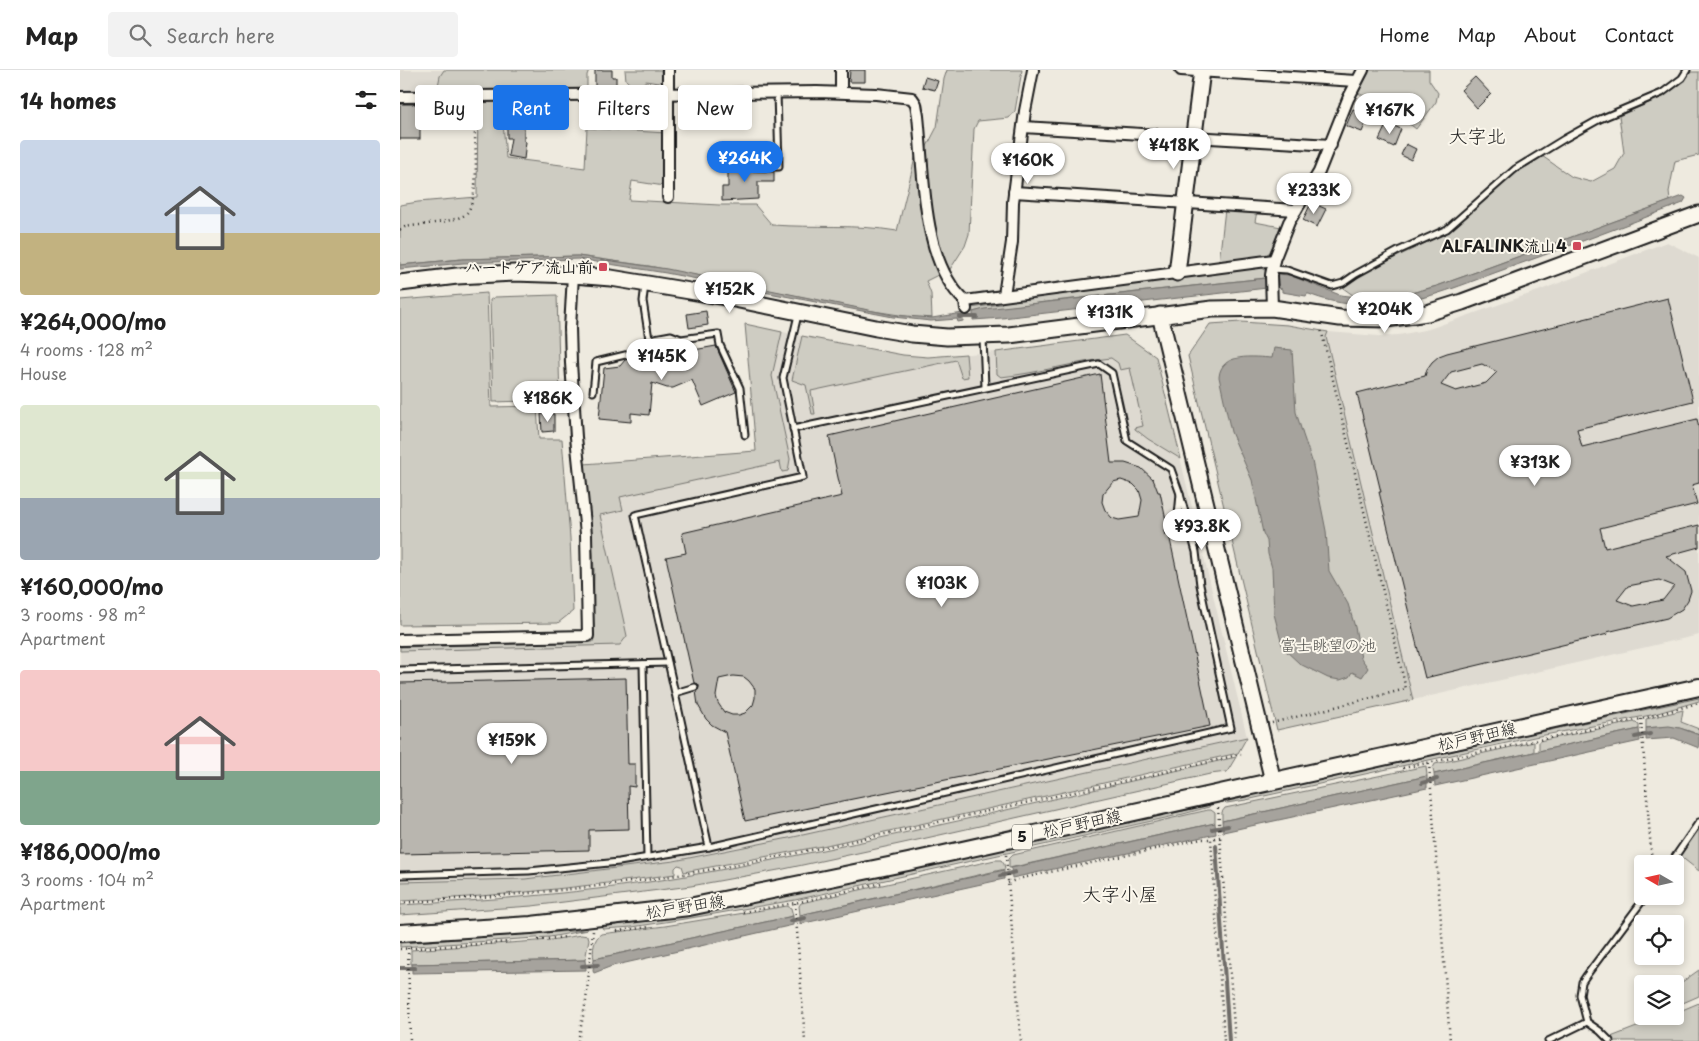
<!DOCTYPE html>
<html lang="en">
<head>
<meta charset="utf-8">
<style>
	:root { --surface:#fff; --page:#f2f2f2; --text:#222; --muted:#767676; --line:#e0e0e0; --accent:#1a73e8 }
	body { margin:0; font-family:"Playpen Sans","Klee One",sans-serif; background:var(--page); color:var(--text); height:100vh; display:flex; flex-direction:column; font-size:19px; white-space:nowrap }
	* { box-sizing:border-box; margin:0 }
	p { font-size:16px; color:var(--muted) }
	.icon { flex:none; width:28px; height:28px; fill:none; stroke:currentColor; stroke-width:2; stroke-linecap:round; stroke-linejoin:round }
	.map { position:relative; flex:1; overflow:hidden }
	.side { display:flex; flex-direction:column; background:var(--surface); width:400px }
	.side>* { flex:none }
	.banner { position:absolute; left:15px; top:15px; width:475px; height:45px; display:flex; gap:10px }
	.needle { width:32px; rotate:279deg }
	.tools { position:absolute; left:1234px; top:785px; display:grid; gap:10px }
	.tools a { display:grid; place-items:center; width:50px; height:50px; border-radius:5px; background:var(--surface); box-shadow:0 2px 8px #0003; font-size:25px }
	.price { position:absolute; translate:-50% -42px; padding:0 11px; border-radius:18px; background:#fff; color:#222; font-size:16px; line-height:32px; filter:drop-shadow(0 1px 2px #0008) }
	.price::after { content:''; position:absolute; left:50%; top:30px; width:15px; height:11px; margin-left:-8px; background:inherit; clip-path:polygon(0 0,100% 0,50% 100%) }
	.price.active { background:var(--accent); color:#fff }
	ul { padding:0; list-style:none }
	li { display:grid; align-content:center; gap:10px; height:265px; padding:0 20px }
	li span { display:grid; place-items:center; height:155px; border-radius:5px; color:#555 }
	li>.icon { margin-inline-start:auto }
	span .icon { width:90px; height:90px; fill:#fffc; stroke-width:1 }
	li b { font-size:21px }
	h2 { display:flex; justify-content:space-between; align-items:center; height:60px; padding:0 20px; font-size:21px }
	.tag { padding:0 18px; border-radius:5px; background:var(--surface); box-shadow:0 2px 8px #0003; font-size:18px; line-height:45px }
	.tag.active { background:var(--accent); color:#fff }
	header { display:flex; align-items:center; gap:30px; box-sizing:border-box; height:70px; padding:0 25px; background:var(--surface); border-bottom:1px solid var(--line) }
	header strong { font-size:24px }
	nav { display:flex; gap:28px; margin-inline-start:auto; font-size:18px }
	.search { width:350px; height:45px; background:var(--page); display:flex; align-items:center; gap:12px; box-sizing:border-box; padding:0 18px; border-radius:5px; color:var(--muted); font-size:19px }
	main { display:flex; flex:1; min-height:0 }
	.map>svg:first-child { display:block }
	.built { fill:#dedad1 }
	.green { fill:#ceccc2; stroke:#75746f }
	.water { fill:#a6a39d; stroke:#6f6d69 }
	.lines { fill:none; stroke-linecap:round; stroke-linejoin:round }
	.stream { stroke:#6f6d69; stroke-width:4 }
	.building { fill:#b9b6af; stroke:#1c1c1c; fill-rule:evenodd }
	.lane-casing { stroke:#1c1c1c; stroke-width:9 }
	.street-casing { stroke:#1c1c1c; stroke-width:14 }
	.secondary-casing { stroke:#1c1c1c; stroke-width:19 }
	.primary-casing { stroke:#1c1c1c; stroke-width:20 }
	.path { stroke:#1c1c1c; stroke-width:2.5; stroke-dasharray:1 4; stroke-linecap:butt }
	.lane { stroke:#fbf7ec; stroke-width:5 }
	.street { stroke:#fbf7ec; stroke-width:10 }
	.secondary { stroke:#fbf7ec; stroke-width:15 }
	.primary { stroke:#fbf7ec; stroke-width:16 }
	.poi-dot { fill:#d1495b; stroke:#fbf7ec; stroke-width:2 }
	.labels { text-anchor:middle; stroke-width:4; stroke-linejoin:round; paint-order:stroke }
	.shield { fill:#fbf7ec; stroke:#5f5e5a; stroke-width:1 }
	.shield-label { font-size:15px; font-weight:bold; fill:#1c1c1c }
	.poi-label { font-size:16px; font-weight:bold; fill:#1c1c1c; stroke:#fbf7ec; text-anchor:end }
	.park-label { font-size:16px; fill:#51514e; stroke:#fbf7ec }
	.street-label { font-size:16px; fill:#1c1c1c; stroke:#fbf7ec }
	.quarter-label { font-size:19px; fill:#1c1c1c; stroke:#fbf7ec }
</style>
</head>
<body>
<header>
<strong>Map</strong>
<div class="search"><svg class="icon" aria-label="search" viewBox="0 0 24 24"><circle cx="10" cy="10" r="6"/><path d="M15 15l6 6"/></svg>Search here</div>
<nav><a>Home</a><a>Map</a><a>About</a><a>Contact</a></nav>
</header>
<main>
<section class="side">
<h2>14 homes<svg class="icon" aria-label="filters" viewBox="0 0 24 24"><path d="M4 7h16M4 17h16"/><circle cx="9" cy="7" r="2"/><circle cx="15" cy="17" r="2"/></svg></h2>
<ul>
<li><span style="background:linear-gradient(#c9d6e8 60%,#c2b280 0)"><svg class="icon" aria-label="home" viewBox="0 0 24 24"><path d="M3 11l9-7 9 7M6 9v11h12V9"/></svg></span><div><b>¥264,000/mo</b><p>4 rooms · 128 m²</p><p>House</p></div></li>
<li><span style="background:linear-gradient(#dfe7d0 60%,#9aa5b1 0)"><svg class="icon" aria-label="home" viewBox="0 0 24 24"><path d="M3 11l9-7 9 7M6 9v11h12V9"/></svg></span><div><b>¥160,000/mo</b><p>3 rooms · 98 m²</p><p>Apartment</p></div></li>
<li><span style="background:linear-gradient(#f6c9c9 65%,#7fa58c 0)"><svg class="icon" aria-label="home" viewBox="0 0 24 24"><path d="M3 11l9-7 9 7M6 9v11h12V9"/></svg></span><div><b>¥186,000/mo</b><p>3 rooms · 104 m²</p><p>Apartment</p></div></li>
</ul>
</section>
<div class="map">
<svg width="1299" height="971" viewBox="0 0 1299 971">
	<rect width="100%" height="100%" fill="#eeeadf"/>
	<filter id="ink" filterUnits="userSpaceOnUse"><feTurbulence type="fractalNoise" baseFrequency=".02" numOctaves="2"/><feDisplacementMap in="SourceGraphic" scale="10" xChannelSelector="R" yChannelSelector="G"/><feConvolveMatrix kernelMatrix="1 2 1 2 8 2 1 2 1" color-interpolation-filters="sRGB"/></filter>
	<g filter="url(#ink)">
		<g class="built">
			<polygon points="0,0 74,0 74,22 0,21"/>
			<polygon points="1267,172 1299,188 1299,565 1013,630 926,266 928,262 979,266 999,265 1029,259 1138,221"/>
			<polygon points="345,254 449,276 503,285 528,287 596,282 725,265 756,287 847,667 389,768 274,791 125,809 0,817 0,577 193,572 194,500 191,454 184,394 356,381"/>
		</g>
		<g class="green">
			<polygon points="44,0 189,0 187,5 187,20 37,21 40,6"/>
			<polygon points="225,0 261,0 262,11 258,13 246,11 239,16 232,16 226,10"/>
			<polygon points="547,0 622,0 615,41 609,48 578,51 574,59 569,164 565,176 549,201 536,167 528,136 523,84 537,57 544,9"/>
			<polygon points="970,0 1029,0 1029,10 1038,23 1036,32 1016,59 1011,55 973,38 976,32 958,23"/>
			<path d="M1291,2H1299V85L1275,91L1269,122L1270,131L1090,197L1037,216L1004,225L983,228H957L943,218L967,201L1042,165L1056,156L1113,105L1142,86L1172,107L1191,112L1215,99L1224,83L1219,46C1245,34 1274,25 1291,2Z"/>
			<path d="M101,29L106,88L185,98L187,58L266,63L264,116L232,111L229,130L319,135H355L372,155C414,158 456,154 497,161L517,80L540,204L526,211L531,224L532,248L512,247L467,240L249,196L178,186L62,189L0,195V135L18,132L77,127L78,30Z"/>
			<polygon points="825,139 857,141 855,152 881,157 870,182 866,185 819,192"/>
			<polygon points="861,197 865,200 866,208 645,232 571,242 570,238 601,234 602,232"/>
			<polygon points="87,223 91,337 137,336 139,369 162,369 170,468 173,541 158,553 0,555 0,230"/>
			<polygon points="157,225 160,330 93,332 90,230 95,227"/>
			<polygon points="841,252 888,255 928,262 926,267 1013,630 877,660 788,286 810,254"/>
			<polygon points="345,254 382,262 372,306 390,389 388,401 382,402 380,392 220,427 223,440 200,445 227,566 220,575 0,581 0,577 193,572 194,500 191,454 184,394 356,381"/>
			<path d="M725,265L756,287L781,389L748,369L735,359V358L743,356L730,298L720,300L718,293L711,288C674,292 639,303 601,307L597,304L596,282Z"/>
			<polygon points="402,266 503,285 528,287 566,284 568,307 562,308 556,290 411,321 415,344 412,344 406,315 392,310"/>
			<polygon points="1299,628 1299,631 1251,645 1134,667 846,730 827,733 824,732 825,730"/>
			<path d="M1283,640L1281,652L1299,659V665C1281,656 1265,656 1246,658V649Z"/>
			<polygon points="1234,652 1239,655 1239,659 1139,681 1139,671"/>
			<path d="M847,667L838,683L422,776L284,802L282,796L278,795L275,798V804C184,817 92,827 0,831V812L125,809L274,791L389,768Z"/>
			<polygon points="1134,672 1134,682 1034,704 1033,698 1035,694"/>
			<path d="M836,687L827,702L810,704L522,769L384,799L291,816L132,836L0,845V835C94,830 188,823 280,807C467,775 651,729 836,687Z"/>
			<polygon points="1026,696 1027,706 822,751 822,742 825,738"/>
			<polygon points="810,735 809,737 783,744 395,830 291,848 232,857 203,859 202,857 291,844 379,828"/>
			<polygon points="808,740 811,740 815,743 815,753 609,798 609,789 613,785"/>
			<polygon points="1299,757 1299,801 1280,786"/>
			<polygon points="595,790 601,790 604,794 605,799 400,845 399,836 401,833"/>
			<path d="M387,836L391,838L393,846L194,889C192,881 194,868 201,864L265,856Z"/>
			<polygon points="187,860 150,867 0,877 0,873"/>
			<polygon points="181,865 188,866 189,869 185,890 11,894 11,880 151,870"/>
			<polygon points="1299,900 1299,926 1276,936 1275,917"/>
			<polygon points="1299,933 1299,971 1213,971 1211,967 1265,946 1275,946 1275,943"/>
		</g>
		<g class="water">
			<path d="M1283,126L1286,128L1283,133C1221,157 1159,180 1097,202C1064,214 1030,229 995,233C966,237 936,235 909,224H907L906,226L882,222V219L879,218L877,204L889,205L940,225L967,228L1004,225L1037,216L1090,197Z"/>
			<polygon points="178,186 267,199 493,245 532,248 563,243 563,251 558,252 557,249 531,251 493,247 266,203 178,189 63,193 0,199 0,195 62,189"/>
			<polygon points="866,208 867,218 602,248 573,250 573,242 584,239"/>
			<path d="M874,278L892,280L896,342L903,365L912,391L926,461L929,501L948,534L955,557L961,588L968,598L962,607L952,602L949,607L940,610L928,608L900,594L885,580L882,575L874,544L872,498L868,484L867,471L863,463L852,410L831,362L819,307C821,282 854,287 872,288Z"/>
			<polygon points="1269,656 1280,658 1299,665 1299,678 1274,668 1246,670 1246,658"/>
			<polygon points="1239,659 1240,671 1035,716 1034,704"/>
			<polygon points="1027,706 1027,718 823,762 822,751"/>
			<polygon points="815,753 816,764 612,808 611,798"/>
			<polygon points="604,800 604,809 400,854 400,845"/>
			<polygon points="393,846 393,855 212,896 194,903 193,901 194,889"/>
			<polygon points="185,890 186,900 12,903 12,894"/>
		</g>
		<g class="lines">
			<g class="stream">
				<polyline points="559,247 577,247"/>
				<polyline points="1235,667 1250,664"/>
				<polyline points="1022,713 1037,709"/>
				<polyline points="812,759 828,756"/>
				<polyline points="816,776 829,971"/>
				<polyline points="600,806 615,802"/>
				<polyline points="390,851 405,848"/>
				<polyline points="182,896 198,895"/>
				<polyline points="0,898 15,898"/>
			</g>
		</g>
		<g class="building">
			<polygon points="195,0 212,0 212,7 216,7 216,17 195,17"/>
			<polygon points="450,0 465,0 465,12 449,12"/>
			<polygon points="525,7 538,11 535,20 522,17"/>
			<polygon points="1075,7 1091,24 1077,38 1061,20"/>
			<polygon points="127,32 127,42 124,42 124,71 126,72 124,89 108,86 111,68 107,68 107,33"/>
			<rect x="0" y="34" width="20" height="35"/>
			<polygon points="953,39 969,45 962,62 946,56"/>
			<polygon points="987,53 1001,59 994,77 979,70"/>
			<polygon points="1006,74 1016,79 1011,90 1001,85"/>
			<polygon points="335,96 353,96 353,101 374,102 374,112 358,112 358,129 322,131 322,117 328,117 328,99 335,99"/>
			<polygon points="933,110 943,115 937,131 923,124 928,113 931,115"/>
			<polygon points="911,133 915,135 915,134 926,139 917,157 903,150"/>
			<path d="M1268,228L1293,331L1177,359L1182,377L1297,349L1299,359V413L1292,415L1297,434L1200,458L1205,478L1299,455V477L1266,486L1286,502L1291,521L1288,530L1282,539L1267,548L1207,562L1208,564L1025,608L979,422H981L957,323L1025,306L1027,299L1032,292L1039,286L1047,283ZM1082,294L1097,302L1086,313L1056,321L1041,315L1051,302ZM1259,510L1274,516L1263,530L1233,536L1217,530L1228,516Z"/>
			<polygon points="306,241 308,255 289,258 287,244"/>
			<polygon points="316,276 336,322 303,336 292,310 273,318 267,318 252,313 249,345 231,343 231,352 199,349 204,298 220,296 225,290 232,288 236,290 259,286 266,281 277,283"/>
			<path d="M700,304L711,393H725L741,398L753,409L758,422H760L767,455L764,462L769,465L810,656L345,751L325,662L312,655L306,649L298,635L296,621L298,620L299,616L298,614L294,613L266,487L286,483L282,463L442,426L429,366ZM721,410L733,414L739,420L742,430L739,447L719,450L712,448L705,440L702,432L703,424L713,412ZM333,606L344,607L349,611L355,619V628L353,635L345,643L339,645H332L324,642L318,633L316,626L319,609Z"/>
			<polygon points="141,344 154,344 154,361 142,362"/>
			<polygon points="226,608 228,694 235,694 235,717 228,716 229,759 189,760 189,780 0,784 0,613"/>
		</g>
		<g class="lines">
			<g class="lane-casing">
				<g id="lane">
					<polyline points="358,97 379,97 377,22"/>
					<polyline points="872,199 887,200 932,216 943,213 956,204 1000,180 1047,159 1115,99 1164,69 1200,49 1262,23 1282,8 1287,0"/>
					<polyline points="245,215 243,231 249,269"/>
					<polyline points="583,268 585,317"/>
					<polyline points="193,322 196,292 246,280 249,269 271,265 281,269 318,264 320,275 340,318 345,365"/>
					<polyline points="393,359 699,294 712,303 727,371 771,399 780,424 778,446 768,461"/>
					<polyline points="243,594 247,787"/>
					<polyline points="0,600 268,593"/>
					<polyline points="295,617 275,623 235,445 403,407 383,308 398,245"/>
					<polyline points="309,777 831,658 800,515 796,482 780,424"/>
					<polyline points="1270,794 1299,752"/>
					<polyline points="0,805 129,801 219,792 309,777 275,623"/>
					<polyline points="1148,971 1187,952"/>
					<polyline points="1210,971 1200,961 1187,952 1180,925 1182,912 1186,906 1246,826"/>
				</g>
			</g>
			<g class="street-casing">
				<g id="street">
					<polyline points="781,0 956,11"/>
					<polyline points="441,22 441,0"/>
					<path d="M0,27L417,22L476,24L512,28L516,34L518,46C524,101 521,192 565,231L566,239"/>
					<polyline points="623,57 931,75"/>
					<polyline points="614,122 896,140"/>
					<polyline points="268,127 268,0"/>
					<polyline points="874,190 889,152 919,102 948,29 963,0"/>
					<polyline points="604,225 612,172 613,132 625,41 633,0"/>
					<polyline points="565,231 874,190 871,205 872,238"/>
					<polyline points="0,570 188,566 186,464 176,367 171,293 170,258 173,205"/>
				</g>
			</g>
			<g class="secondary-casing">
				<g id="secondary">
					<polyline points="777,203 802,0"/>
					<polyline points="0,213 57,206 114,203 173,205 211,208 320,226 476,258 512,264 547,267 609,265 812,239 872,238 940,248 986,249 1027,243 1062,232 1299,144"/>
					<polyline points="760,245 873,711"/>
				</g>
			</g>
			<g class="primary-casing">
				<polyline id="primary" points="0,863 131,855 289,837 508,792 1299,617"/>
			</g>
			<g class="path">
				<path d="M0,160L5,157C22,154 48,153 63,146C83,136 74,58 73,37"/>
				<polyline points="1241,649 1252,794"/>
				<polyline points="872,653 1006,619 921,259"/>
				<polyline points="1029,693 1050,971"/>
				<polyline points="1003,698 1241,649 1299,633"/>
				<polyline points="818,738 835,971"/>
				<polyline points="820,767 811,769 824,971"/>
				<polyline points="606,785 621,971"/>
				<polyline points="608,813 618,809 801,769 811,769"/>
				<path d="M0,833C85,827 169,821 252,809C373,791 492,762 611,736C687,719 765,703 841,684"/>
				<polyline points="395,833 405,971"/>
				<polyline points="343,842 395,833 482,813"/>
				<polyline points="217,861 249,857"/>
				<polyline points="138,870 165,867"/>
				<polyline points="8,878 10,971"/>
				<polyline points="0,879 110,872"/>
				<polyline points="178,971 186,931 193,861"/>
			</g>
			<use href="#lane" class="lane"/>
			<use href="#street" class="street"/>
			<use href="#secondary" class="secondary"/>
			<use href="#primary" class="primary"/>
		</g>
	</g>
	<g class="poi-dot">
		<rect x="1172" y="171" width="10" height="10" rx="2.5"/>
		<rect x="198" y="192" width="10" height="10" rx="2.5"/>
	</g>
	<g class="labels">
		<rect class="shield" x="612" y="754.5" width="20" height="25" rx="4"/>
		<g class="shield-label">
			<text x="622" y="772">5</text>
		</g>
		<g class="poi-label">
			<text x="1167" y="182">ALFALINK流山4</text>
			<text x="193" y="203">ハートケア流山前</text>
		</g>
		<g class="park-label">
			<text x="928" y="581">富士眺望の池</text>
		</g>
		<g class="street-label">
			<text transform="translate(1077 666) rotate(-13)" y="6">松戸野田線</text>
			<text transform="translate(682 753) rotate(-12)" y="6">松戸野田線</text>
			<text transform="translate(285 836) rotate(-9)" y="6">松戸野田線</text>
		</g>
		<g class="quarter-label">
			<text x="1077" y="73">大字北</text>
			<text x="720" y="831">大字小屋</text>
		</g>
	</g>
</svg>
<div class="tools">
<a><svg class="needle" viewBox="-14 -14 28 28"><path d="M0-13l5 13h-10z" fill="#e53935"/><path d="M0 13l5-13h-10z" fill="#767676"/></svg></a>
<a><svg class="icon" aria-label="locate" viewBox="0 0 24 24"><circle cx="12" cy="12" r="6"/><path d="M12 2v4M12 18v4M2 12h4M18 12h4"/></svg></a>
<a><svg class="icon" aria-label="layers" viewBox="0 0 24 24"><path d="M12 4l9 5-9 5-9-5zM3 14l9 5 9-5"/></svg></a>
</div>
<b class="price" style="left:990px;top:65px">¥167K</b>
<b class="price" style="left:774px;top:100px">¥418K</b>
<b class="price active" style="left:345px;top:113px">¥264K</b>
<b class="price" style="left:628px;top:115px">¥160K</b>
<b class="price" style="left:914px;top:145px">¥233K</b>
<b class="price" style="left:330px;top:244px">¥152K</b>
<b class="price" style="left:985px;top:264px">¥204K</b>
<b class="price" style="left:710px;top:267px">¥131K</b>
<b class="price" style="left:262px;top:311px">¥145K</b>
<b class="price" style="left:148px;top:353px">¥186K</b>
<b class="price" style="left:1135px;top:417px">¥313K</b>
<b class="price" style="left:802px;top:481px">¥93.8K</b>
<b class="price" style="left:542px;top:538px">¥103K</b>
<b class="price" style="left:112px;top:695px">¥159K</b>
<div class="banner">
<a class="tag">Buy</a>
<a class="tag active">Rent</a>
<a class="tag">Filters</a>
<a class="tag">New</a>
</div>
</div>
</main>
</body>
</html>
